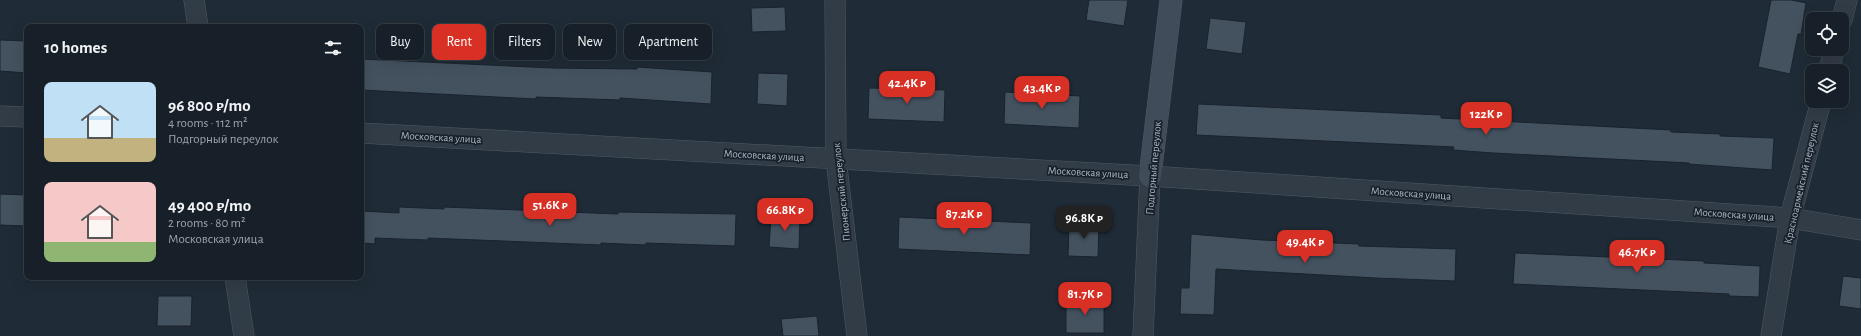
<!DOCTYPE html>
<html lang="en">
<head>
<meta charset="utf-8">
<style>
	:root { --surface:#172028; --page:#242d34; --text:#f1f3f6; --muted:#9ea3a8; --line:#363e45; --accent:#d93025 }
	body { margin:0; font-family:"Alegreya Sans",sans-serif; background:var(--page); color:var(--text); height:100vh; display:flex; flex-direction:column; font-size:15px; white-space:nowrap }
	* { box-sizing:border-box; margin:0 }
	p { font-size:13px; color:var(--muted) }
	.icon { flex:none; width:22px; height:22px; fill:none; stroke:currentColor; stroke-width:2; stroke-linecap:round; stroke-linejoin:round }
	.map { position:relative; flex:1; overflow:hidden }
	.sheet { position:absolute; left:24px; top:24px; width:340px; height:256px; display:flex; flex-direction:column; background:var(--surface); border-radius:8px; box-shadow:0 4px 16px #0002,0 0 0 1px var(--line) }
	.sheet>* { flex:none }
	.banner { position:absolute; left:376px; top:24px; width:380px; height:36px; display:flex; gap:8px }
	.buttons { position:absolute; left:1805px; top:12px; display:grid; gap:8px }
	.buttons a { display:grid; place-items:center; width:44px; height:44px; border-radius:8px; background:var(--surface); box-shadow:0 4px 16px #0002,0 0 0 1px var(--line); font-size:20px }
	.price { position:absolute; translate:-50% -34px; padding:0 9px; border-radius:8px; background:var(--accent); color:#fff; font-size:13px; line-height:26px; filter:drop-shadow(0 1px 2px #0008) }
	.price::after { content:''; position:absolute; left:50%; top:24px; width:12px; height:9px; margin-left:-6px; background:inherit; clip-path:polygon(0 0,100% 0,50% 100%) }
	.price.active { background:#222; color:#fff }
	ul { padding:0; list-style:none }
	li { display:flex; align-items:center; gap:12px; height:100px; padding:0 20px }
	li span { display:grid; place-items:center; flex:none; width:112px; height:80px; border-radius:8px; color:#555 }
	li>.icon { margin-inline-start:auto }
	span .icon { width:48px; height:48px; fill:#fffc; stroke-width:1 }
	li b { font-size:17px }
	h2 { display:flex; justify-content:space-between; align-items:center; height:48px; padding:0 20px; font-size:17px }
	.tag { padding:0 14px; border-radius:8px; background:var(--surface); box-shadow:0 4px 16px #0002,0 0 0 1px var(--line); font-size:14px; line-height:36px }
	.tag.active { background:var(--accent); color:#fff }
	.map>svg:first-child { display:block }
	.building { fill:#445260; stroke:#1a232d }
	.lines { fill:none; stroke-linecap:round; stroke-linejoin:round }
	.minor-casing { stroke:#505a65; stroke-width:21 }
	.secondary-casing { stroke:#505a65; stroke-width:23 }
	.minor { stroke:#323c47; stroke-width:20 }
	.secondary { stroke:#404c5a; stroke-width:22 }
	.labels { text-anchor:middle; stroke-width:3.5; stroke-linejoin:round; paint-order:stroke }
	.street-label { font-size:11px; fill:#acb7c4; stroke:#18212b }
</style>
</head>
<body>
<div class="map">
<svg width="1861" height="336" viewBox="0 0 1861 336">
	<rect width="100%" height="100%" fill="#1f2b36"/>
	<g class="building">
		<polygon points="1089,0 1128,0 1124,26 1086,20"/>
		<polygon points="1771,0 1791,0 1806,3 1801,34 1798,34 1790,74 1758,67"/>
		<polygon points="785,7 786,31 752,32 751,8"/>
		<polygon points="1210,18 1246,22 1242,54 1206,49"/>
		<polygon points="0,40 27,41 27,73 0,71"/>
		<polygon points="361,59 552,68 637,69 637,67 712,72 711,104 620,98 620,100 536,97 536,99 361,90"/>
		<polygon points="758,73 788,74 787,106 757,104"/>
		<polygon points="869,88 945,90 944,122 868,119"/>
		<polygon points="1005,92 1080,96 1079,128 1004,124"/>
		<polygon points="1198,104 1441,115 1441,118 1671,130 1671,132 1720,134 1720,136 1774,138 1772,170 1689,164 1689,163 1493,153 1453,150 1454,147 1196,135"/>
		<polygon points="0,194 27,195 27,226 0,225"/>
		<polygon points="399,207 444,209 444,207 618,214 618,212 736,214 735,246 646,243 646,245 601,243 601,245 428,238 428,240 375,238 375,244 361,243 361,211 399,213"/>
		<polygon points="771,216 800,217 799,249 769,247"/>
		<polygon points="899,217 1031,223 1030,255 898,249"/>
		<polygon points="1069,224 1099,225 1098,257 1068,256"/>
		<polygon points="1191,234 1262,240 1359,244 1359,246 1456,249 1455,281 1376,278 1216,269 1214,315 1180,314 1181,288 1189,288"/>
		<polygon points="1515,253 1704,261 1704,263 1760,266 1759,297 1729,296 1729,294 1513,284"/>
		<polygon points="1843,276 1861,278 1861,309 1839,306"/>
		<polygon points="158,296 192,296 191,326 157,326"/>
		<rect x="1066" y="298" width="38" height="35"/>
		<polygon points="817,316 819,336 783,336 781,319"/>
	</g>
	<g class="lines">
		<g class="minor-casing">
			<g id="minor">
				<polyline points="194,0 198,27"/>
				<polyline points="835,0 836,159 857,336"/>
				<polyline points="1842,20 1847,0"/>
				<polyline points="1829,71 1834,49"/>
				<polyline points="0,116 27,117"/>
				<polyline points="361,133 1150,176 1790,218 1861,230"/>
				<polyline points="235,277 244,336"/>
				<polyline points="1143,336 1150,176"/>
				<polyline points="1771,336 1790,218 1821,101"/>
			</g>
		</g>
		<g class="secondary-casing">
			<polyline id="secondary" points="1150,176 1171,0"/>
		</g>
		<use href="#minor" class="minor"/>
		<use href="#secondary" class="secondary"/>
	</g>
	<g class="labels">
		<g class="street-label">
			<text transform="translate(441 137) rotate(3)" y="4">Московская улица</text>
			<text transform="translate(764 155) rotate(3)" y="4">Московская улица</text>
			<text transform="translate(1153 168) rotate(-85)" y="4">Подгорный переулок</text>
			<text transform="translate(1088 172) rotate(3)" y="4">Московская улица</text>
			<text transform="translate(1801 183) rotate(-77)" y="4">Красноармейский переулок</text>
			<text transform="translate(841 192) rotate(-96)" y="4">Пионерский переулок</text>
			<text transform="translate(1411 193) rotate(4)" y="4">Московская улица</text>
			<text transform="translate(1734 214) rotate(4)" y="4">Московская улица</text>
		</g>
	</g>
</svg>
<div class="buttons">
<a><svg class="icon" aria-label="locate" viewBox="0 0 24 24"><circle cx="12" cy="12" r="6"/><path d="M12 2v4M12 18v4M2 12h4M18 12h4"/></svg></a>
<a><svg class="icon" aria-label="layers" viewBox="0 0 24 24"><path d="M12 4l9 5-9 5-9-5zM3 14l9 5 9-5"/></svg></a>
</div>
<b class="price" style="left:907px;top:105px">42.4K ₽</b>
<b class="price" style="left:1042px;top:110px">43.4K ₽</b>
<b class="price" style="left:1486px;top:136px">122K ₽</b>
<b class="price" style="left:550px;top:227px">51.6K ₽</b>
<b class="price" style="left:785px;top:232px">66.8K ₽</b>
<b class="price" style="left:964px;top:236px">87.2K ₽</b>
<b class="price active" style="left:1084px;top:240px">96.8K ₽</b>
<b class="price" style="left:1305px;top:264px">49.4K ₽</b>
<b class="price" style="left:1637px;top:274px">46.7K ₽</b>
<b class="price" style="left:1085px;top:316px">81.7K ₽</b>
<div class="banner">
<a class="tag">Buy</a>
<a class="tag active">Rent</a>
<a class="tag">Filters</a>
<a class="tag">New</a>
<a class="tag">Apartment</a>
</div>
<section class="sheet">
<h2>10 homes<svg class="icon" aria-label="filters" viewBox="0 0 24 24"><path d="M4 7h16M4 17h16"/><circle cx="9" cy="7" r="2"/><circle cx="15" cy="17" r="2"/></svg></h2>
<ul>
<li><span style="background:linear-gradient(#bfe0f5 70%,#c2b280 0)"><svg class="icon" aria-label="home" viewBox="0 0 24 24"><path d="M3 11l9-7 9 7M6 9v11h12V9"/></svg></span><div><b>96 800 ₽/mo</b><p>4 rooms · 112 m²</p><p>Подгорный переулок</p></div></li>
<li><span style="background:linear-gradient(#f6c9c9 75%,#8fb573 0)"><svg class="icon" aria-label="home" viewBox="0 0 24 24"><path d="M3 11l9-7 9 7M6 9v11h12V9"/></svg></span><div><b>49 400 ₽/mo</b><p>2 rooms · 80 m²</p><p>Московская улица</p></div></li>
</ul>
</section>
</div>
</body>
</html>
